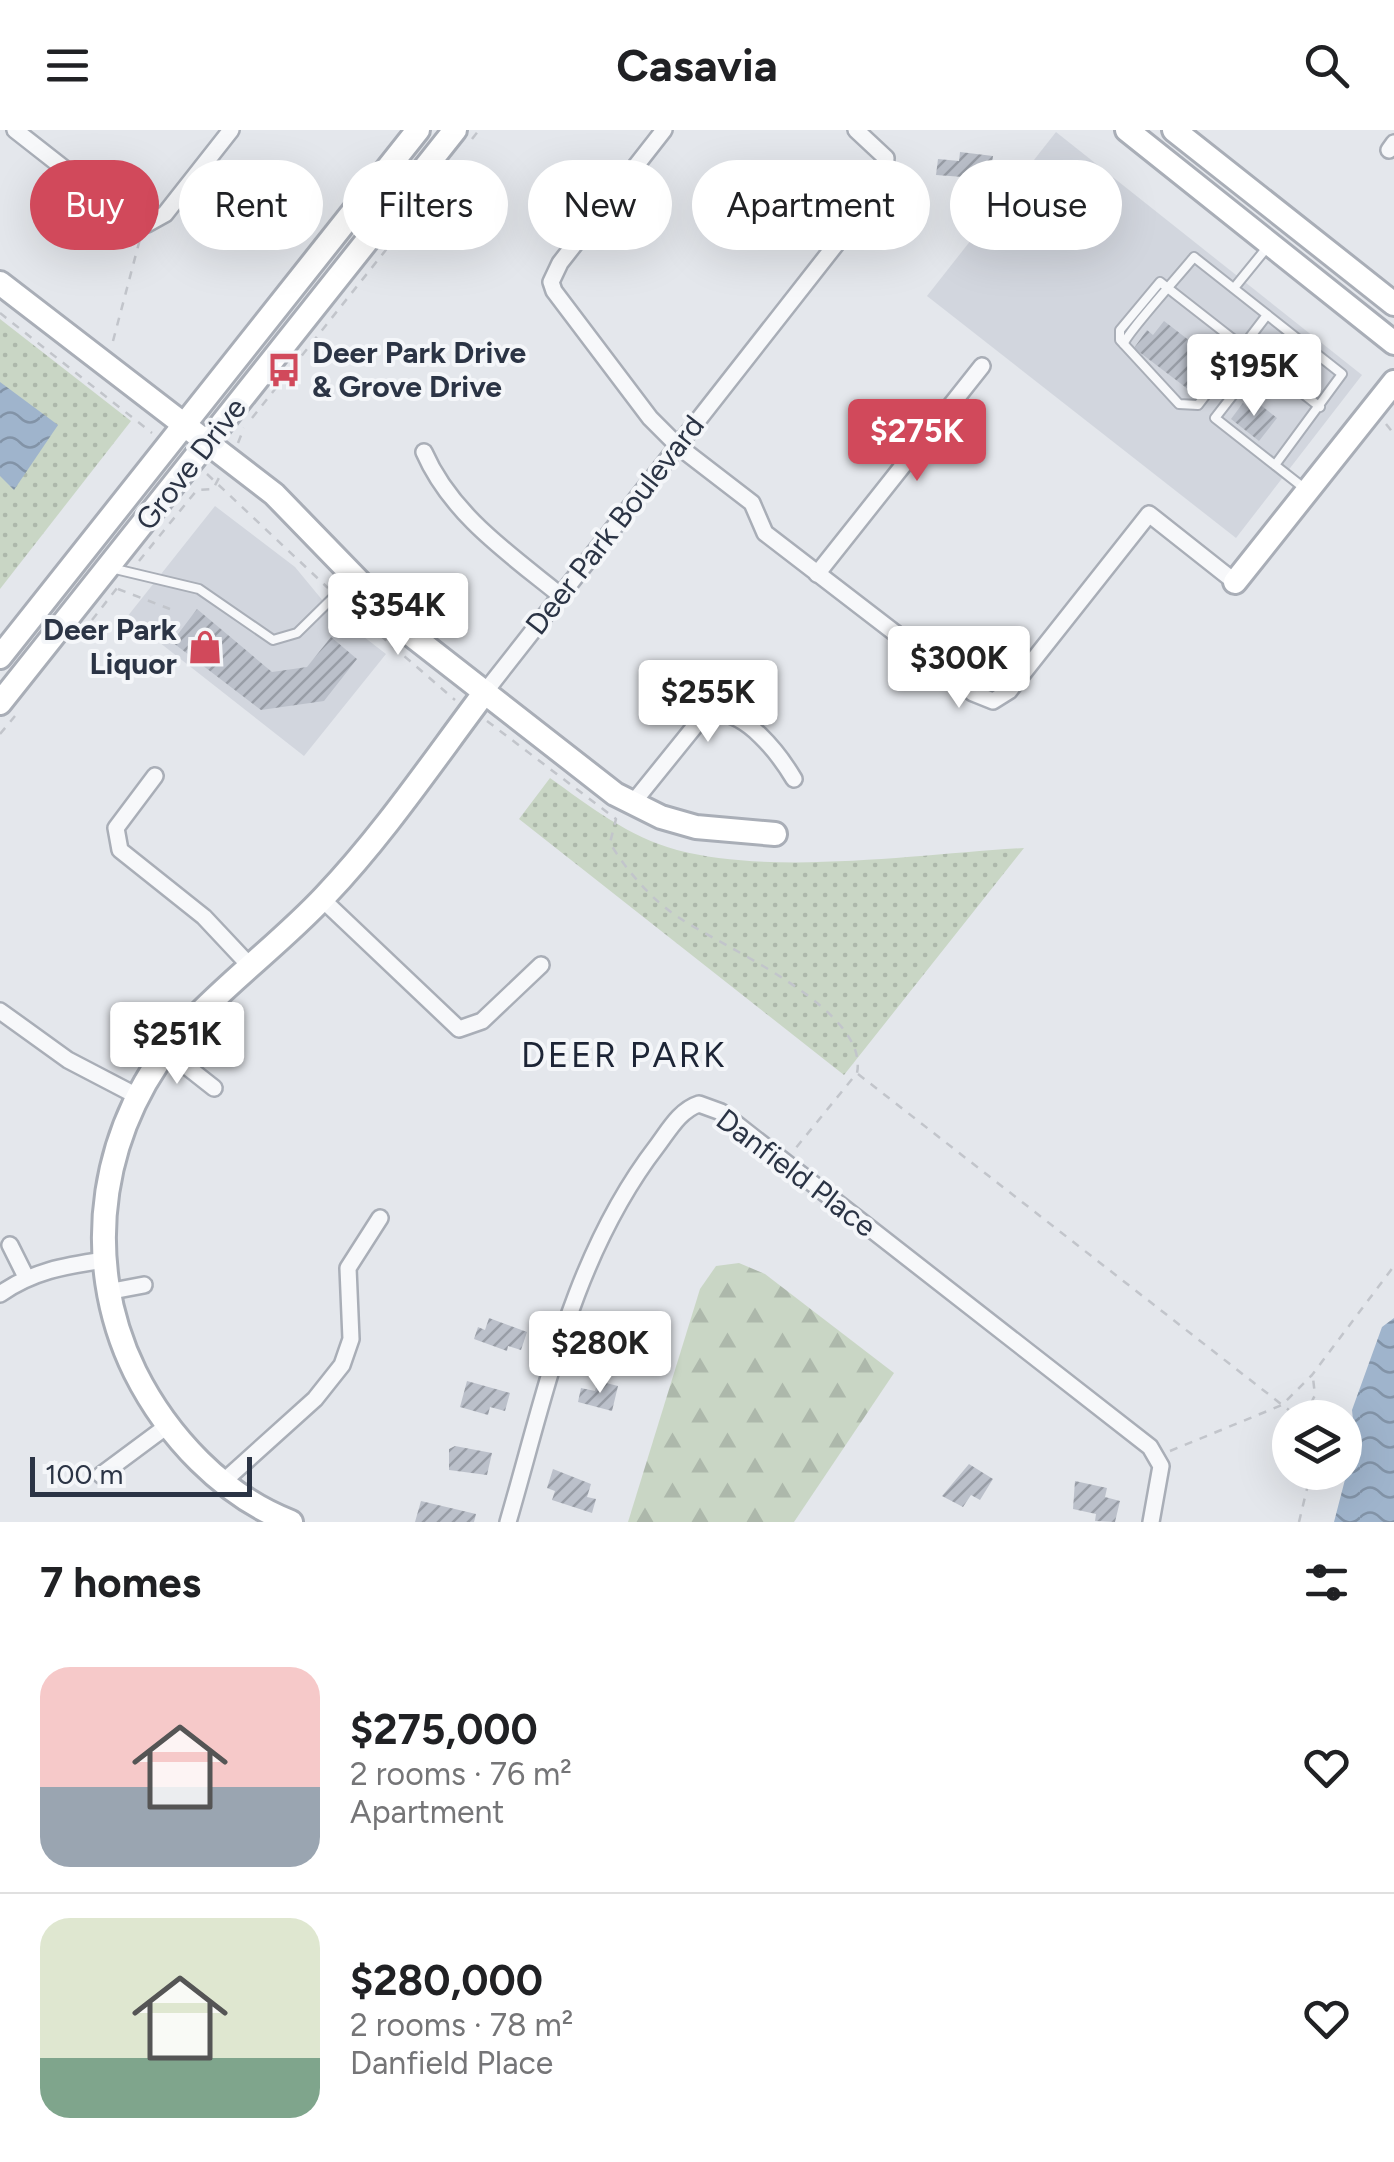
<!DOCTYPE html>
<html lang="en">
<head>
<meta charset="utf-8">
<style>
	:root { --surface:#fff; --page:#f6f6f6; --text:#202124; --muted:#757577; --line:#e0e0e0; --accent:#d1495b }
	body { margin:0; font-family:Figtree,sans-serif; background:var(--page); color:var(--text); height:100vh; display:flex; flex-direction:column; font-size:38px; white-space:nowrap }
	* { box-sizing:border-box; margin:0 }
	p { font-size:32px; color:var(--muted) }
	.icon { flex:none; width:55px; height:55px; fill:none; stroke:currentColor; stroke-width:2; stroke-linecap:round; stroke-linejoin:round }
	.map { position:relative; height:1392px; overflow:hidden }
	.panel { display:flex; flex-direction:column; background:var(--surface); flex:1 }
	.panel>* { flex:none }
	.guide { position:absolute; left:30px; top:30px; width:1335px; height:90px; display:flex; gap:20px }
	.controls { position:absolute; left:1272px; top:1270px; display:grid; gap:20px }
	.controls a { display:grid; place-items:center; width:90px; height:90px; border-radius:50%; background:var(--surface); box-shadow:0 10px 40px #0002; font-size:50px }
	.scale { position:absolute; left:30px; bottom:25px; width:222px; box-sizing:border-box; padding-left:10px; border:5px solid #2b3445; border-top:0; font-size:28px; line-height:35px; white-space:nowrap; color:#2b3445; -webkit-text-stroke:8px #f4f6f9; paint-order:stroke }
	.price { position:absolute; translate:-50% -85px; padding:0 22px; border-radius:10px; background:#fff; color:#222; font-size:32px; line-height:65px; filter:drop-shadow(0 2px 5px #0008) }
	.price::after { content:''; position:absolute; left:50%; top:60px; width:30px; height:22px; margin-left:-15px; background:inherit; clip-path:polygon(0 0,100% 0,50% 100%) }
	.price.on { background:var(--accent); color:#fff }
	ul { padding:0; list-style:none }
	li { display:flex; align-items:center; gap:30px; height:250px; padding:0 40px }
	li+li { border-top:2px solid var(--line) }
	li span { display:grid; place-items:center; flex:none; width:280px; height:200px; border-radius:30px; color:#555 }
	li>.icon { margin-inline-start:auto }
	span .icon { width:120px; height:120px; fill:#fffc; stroke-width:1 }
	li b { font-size:42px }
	h2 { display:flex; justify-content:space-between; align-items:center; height:120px; padding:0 40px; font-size:42px }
	.tag { padding:0 35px; border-radius:45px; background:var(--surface); box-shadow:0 10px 40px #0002; font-size:35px; line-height:90px }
	.tag.on { background:var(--accent); color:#fff }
	header { display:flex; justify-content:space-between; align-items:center; height:130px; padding:0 40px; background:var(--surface); font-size:45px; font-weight:700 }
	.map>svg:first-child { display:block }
	.built { fill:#d2d6de }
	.forest { fill:url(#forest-firs) }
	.park { fill:url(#park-dots) }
	.water { fill:url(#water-waves) }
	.building { fill:url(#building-hatch) }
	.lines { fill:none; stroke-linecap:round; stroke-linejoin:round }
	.lane-casing { stroke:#a9aeb7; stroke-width:12 }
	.street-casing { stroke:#a9aeb7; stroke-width:20 }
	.secondary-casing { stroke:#a9aeb7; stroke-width:28 }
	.path { stroke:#c2c5cb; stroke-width:2.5; stroke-dasharray:8 8; stroke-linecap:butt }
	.lane { stroke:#f7f8fa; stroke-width:8 }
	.street { stroke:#f7f8fa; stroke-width:15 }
	.secondary { stroke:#fff; stroke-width:22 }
	.labels { text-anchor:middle; stroke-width:8; stroke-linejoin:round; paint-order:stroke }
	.poi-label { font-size:30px; font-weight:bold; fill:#2b3445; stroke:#f4f6f9; text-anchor:start }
	.street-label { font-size:30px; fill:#2b3445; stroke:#f4f6f9 }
	.quarter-label { font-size:35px; letter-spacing:2.5px; fill:#1d2536; stroke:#f4f6f9 }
</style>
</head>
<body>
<header><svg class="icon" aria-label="menu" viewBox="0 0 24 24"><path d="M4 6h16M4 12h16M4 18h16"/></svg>Casavia<svg class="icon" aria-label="search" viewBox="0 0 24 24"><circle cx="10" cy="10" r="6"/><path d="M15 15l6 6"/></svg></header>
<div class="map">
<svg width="1394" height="1392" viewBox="0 0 1394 1392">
	<defs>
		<pattern id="forest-firs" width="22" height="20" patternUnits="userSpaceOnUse" patternTransform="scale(2.5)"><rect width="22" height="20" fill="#c9d6c5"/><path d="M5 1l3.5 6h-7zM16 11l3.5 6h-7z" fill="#adb8ab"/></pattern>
		<pattern id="park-dots" width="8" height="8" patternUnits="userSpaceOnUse" patternTransform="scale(2.5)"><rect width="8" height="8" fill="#c9d6c5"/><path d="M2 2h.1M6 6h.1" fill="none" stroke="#adb8ab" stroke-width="1.8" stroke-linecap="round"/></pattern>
		<pattern id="water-waves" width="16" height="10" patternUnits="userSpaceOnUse" patternTransform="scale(2.5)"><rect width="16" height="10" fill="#9fb4cc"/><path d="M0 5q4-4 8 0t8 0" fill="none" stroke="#8293a7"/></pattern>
		<pattern id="building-hatch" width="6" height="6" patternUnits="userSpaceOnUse" patternTransform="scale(2.5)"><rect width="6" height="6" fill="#bbc0ca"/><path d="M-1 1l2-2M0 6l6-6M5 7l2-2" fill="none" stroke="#989da6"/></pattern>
	</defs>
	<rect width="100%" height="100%" fill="#e4e7ec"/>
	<g class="built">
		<polygon points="1056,2 1362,245 1236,408 927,166"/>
		<polygon points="215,376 295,437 333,483 386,524 304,626 127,487"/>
	</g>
	<polygon class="forest" points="739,1133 765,1144 894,1243 794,1392 628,1392 700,1159 716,1136"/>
	<g class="park">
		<polygon points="0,189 131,291 0,459"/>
		<path d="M550,648C589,676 629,707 677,720C776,746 920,724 1024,718L844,945L519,689Z"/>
	</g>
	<g class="water">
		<polygon points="0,252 58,295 14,360 0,346"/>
		<polygon points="1394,1188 1394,1392 1334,1392 1355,1311 1352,1280 1382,1197"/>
	</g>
	<g class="building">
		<polygon points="960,22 993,26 990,49 936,45 938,29 959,31"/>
		<polygon points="1164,191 1221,235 1197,266 1134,218 1147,200 1153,205"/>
		<polygon points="1253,269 1277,288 1259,311 1231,289 1243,273 1247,277"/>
		<polygon points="197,479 272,542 307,537 331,507 357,529 324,571 261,580 172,512"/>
		<polygon points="489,1188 527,1202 521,1220 508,1216 507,1221 474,1209 478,1197 485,1200"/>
		<polygon points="467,1251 510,1263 505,1281 490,1277 488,1285 460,1277"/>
		<polygon points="598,1251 618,1256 612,1281 578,1272 581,1258 595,1261"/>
		<polygon points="455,1316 492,1323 487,1345 449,1340 449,1319"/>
		<polygon points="969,1334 993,1349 980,1370 971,1365 963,1377 942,1366"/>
		<polygon points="553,1339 591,1354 587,1367 596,1369 592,1383 552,1370 555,1361 547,1358"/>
		<polygon points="1075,1351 1107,1358 1105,1367 1120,1371 1115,1392 1095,1391 1096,1384 1073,1379"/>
		<polygon points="421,1371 476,1384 474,1392 415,1392"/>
	</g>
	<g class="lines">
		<g class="lane-casing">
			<g id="lane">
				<polyline points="1234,158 1269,115"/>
				<polyline points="1267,185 1198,275 1179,274 1120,210 1120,200 1160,152 1320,277"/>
				<path d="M1124,214C1125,205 1183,141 1194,127L1342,244L1275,335"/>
				<polyline points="1260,230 1215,288 1304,358"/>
				<polyline points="111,438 199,459 273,510 297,503 353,448"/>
			</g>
		</g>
		<g class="street-casing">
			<g id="street">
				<polyline points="15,0 126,87 147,94 165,84 231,0"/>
				<polyline points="664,0 560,133 551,152 554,161 650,288 678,316 752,373 765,403 973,563 993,571 1009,561 1149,384 1235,452"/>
				<polyline points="1389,20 1394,13"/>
				<path d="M424,322C451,384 508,423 560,465"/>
				<polyline points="817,444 982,236"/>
				<polyline points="485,562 884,53 886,28 856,0"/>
				<polyline points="155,646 116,698 120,720 204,787 250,836"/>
				<path d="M632,674L695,596L713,583C746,580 779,624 794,649"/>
				<polyline points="322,769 459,899 482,891 541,835"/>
				<polyline points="0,881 68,930 137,966"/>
				<polyline points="167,921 214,958"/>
				<polyline points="10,1115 26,1147"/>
				<polyline points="107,1162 144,1155"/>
				<path d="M0,1164C33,1141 64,1136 104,1130"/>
				<polyline points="101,1345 167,1296"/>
				<polyline points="224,1351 315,1269 342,1235 351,1209 348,1138 380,1088"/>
				<path d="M508,1392C546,1262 573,1125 657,1016C669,1000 680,980 699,974L721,982L1150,1317L1161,1336L1151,1392"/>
			</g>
		</g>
		<g class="secondary-casing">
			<g id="secondary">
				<polyline points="1127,0 1394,213"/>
				<polyline points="1174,0 1394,174"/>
				<polyline points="0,153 274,364 410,504 615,664 661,687 696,697 775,704"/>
				<polyline points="1235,452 1394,252"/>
				<polyline points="0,527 418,0"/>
				<polyline points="0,573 455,0"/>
				<path d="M291,1392C223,1366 167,1306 135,1242C79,1128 100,990 187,896C230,850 282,812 325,766C384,704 433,631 485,562"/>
			</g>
		</g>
		<g class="path">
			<polyline points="472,9 479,0"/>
			<polyline points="0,183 152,303"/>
			<polyline points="113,211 140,109"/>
			<polyline points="252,288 409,91"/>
			<polyline points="1386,294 1394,304"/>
			<polyline points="238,313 244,298"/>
			<polyline points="207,344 328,458"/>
			<polyline points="139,431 197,360 213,359 220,346"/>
			<polyline points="118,459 170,479"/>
			<polyline points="344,474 455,570"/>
			<polyline points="92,490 121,453"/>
			<path d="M487,591L616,689L610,713C626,740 652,770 678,787C722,817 870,879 857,943L795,1019"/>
			<polyline points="0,604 15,586"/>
			<polyline points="858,944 1299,1288"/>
			<polyline points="1304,1288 1315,1265 1313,1248"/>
			<polyline points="1170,1321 1282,1275 1312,1245 1394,1136"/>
			<polyline points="1299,1392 1311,1342"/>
		</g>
		<use href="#lane" class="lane"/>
		<use href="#street" class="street"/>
		<use href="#secondary" class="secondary"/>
	</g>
	<defs>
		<g id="bus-bare" transform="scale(2.7)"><path d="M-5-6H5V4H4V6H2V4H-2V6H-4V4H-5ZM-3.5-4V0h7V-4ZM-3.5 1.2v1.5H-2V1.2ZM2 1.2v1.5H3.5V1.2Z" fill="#d1495b" stroke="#f4f6f9" stroke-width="2.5" paint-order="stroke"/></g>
		<g id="shop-bare" transform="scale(2.7)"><path d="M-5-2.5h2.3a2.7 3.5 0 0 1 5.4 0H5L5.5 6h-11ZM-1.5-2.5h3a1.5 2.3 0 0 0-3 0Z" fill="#d1495b" stroke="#f4f6f9" stroke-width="2.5" paint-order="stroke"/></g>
	</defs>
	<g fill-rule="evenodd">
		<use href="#bus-bare" x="284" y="240"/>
		<use href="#shop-bare" x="205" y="517"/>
	</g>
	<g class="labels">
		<g class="poi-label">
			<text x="312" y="233">Deer Park Drive<tspan x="312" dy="34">&amp; Grove Drive</tspan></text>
			<text x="177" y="510" text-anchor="end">Deer Park<tspan x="177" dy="34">Liquor</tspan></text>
		</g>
		<g class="street-label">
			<text transform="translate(191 334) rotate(-52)" y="10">Grove Drive</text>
			<text transform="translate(615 395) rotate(-52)" y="10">Deer Park Boulevard</text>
			<text transform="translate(796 1043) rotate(37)" y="10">Danfield Place</text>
		</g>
		<g class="quarter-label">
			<text x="624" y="937">DEER PARK</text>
		</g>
	</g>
</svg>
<div class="controls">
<a><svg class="icon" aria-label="layers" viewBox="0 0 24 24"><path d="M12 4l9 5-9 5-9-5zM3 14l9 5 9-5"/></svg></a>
</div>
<div class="scale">100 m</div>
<b class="price" style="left:1254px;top:289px">$195K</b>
<b class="price on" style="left:917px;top:354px">$275K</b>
<b class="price" style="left:398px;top:528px">$354K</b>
<b class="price" style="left:959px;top:581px">$300K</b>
<b class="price" style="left:708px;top:615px">$255K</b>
<b class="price" style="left:177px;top:957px">$251K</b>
<b class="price" style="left:600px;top:1266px">$280K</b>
<div class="guide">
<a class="tag on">Buy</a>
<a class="tag">Rent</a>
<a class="tag">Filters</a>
<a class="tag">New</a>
<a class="tag">Apartment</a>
<a class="tag">House</a>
</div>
</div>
<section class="panel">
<h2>7 homes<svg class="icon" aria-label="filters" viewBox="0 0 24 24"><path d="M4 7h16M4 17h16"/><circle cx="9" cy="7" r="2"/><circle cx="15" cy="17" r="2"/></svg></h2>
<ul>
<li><span style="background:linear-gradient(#f6c9c9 60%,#9aa5b1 0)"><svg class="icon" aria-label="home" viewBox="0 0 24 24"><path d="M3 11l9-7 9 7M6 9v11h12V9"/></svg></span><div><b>$275,000</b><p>2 rooms · 76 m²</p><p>Apartment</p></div><svg class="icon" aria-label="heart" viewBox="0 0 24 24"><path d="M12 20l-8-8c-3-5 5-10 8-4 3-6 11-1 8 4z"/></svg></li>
<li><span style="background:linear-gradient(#dfe7d0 70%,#7fa58c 0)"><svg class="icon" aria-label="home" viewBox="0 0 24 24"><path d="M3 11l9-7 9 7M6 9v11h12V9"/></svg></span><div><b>$280,000</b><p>2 rooms · 78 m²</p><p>Danfield Place</p></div><svg class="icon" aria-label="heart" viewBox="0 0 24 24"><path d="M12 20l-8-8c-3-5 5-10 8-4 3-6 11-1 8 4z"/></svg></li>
</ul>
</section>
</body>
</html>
